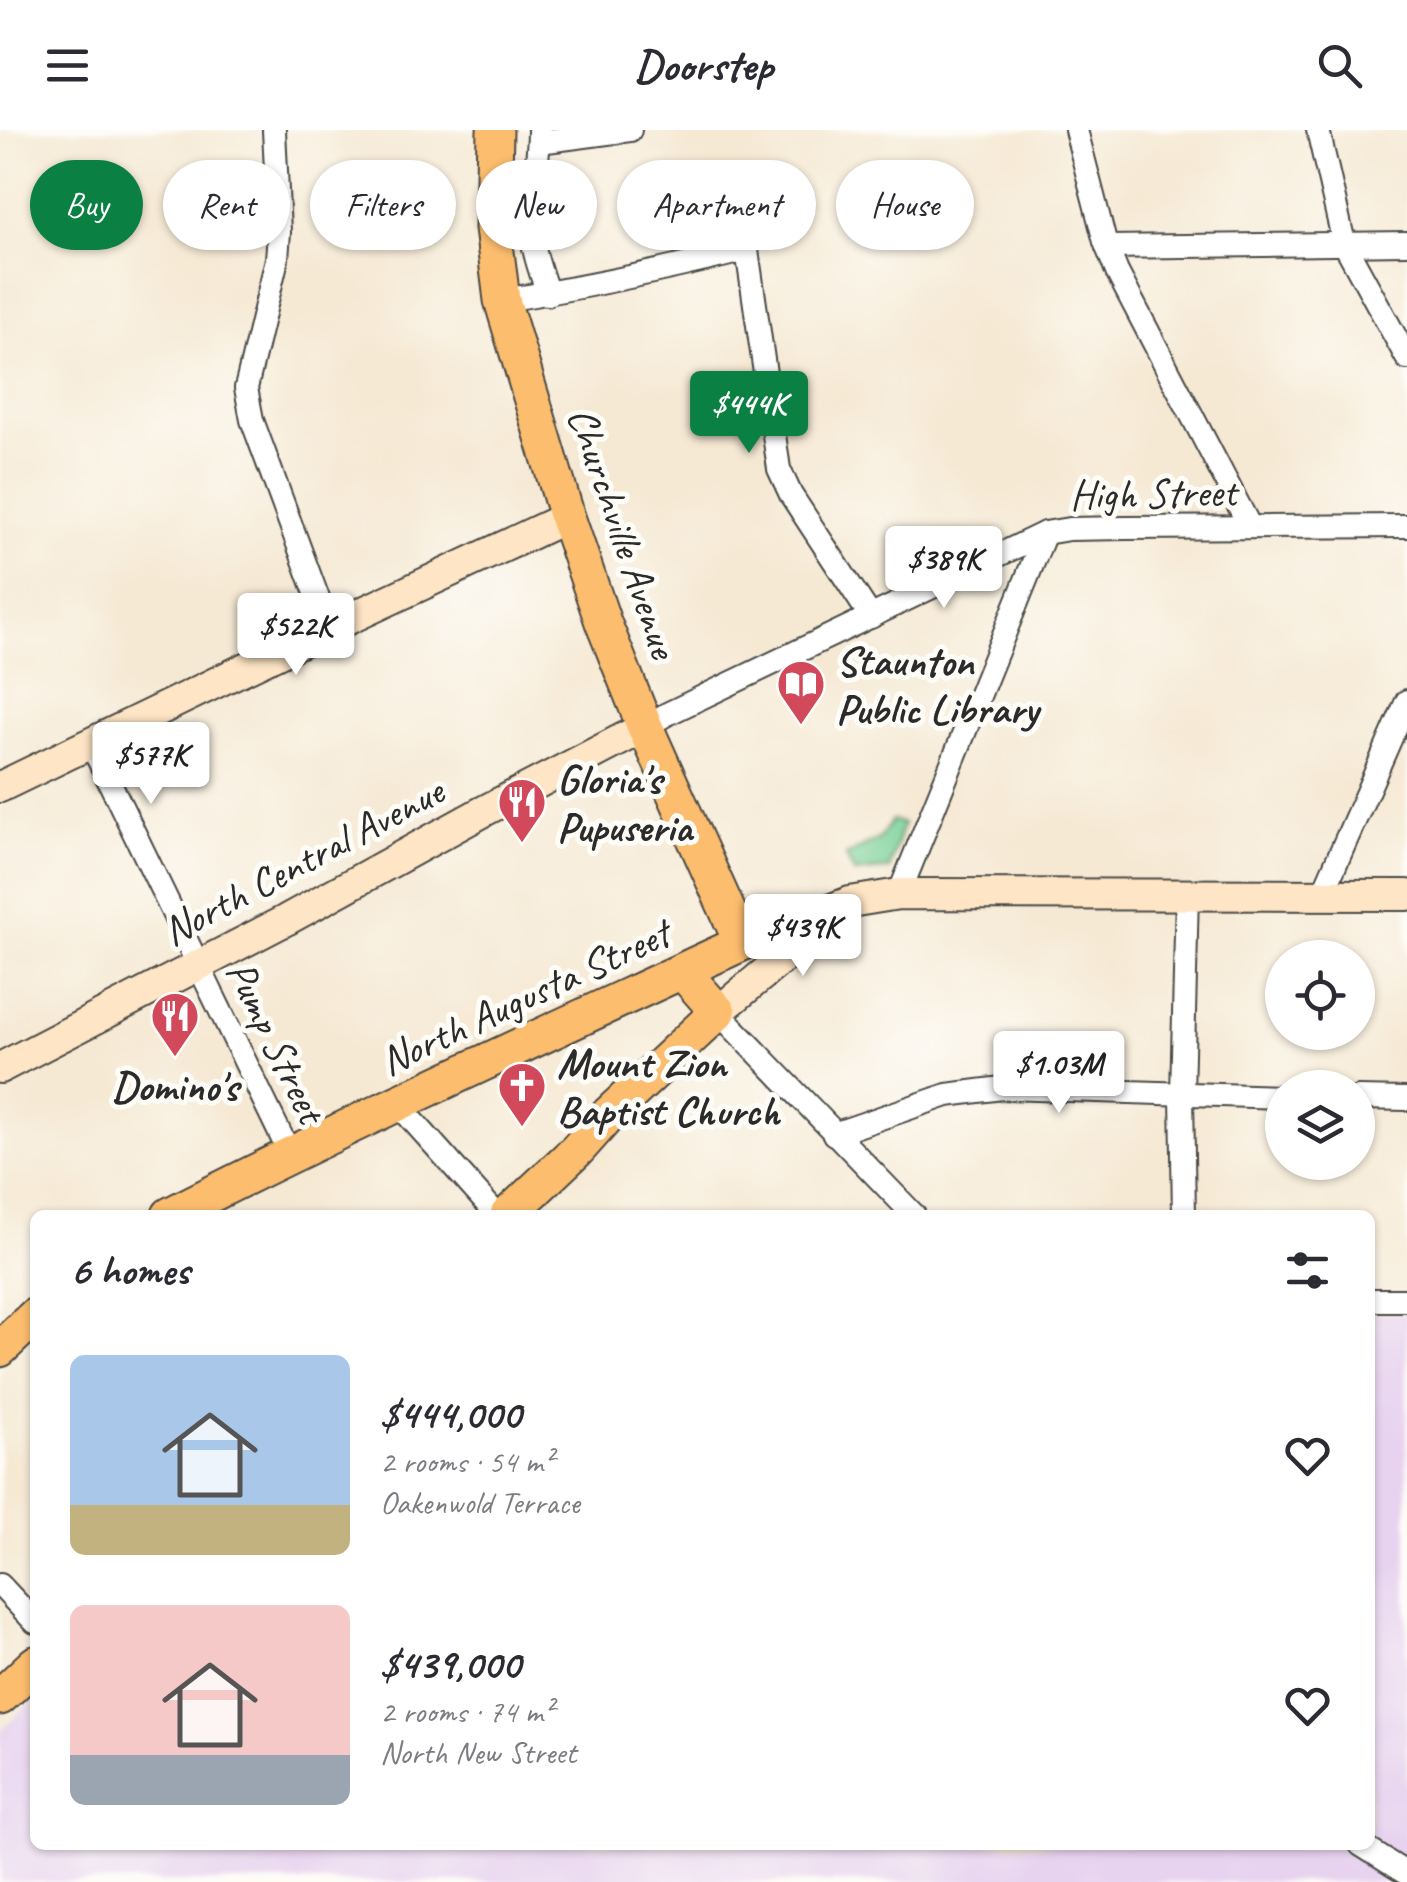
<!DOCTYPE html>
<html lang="en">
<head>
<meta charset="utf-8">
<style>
	:root { --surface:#fff; --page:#f2f2f3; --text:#2b2b33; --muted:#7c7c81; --accent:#0b8043 }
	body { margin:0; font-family:Caveat,sans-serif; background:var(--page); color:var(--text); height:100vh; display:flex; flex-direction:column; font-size:38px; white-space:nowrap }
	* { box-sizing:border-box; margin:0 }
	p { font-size:32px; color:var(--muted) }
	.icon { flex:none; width:55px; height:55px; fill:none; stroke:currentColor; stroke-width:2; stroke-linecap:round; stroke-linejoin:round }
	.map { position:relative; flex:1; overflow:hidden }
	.drawer { position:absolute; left:30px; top:1080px; width:1345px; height:640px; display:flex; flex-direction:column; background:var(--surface); border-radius:15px; box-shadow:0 2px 8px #0004 }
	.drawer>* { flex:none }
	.hud { position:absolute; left:30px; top:30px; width:1348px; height:90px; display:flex; gap:20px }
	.controls { position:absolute; left:1265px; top:810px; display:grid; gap:20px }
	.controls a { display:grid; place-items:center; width:110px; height:110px; border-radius:50%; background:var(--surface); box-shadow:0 2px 8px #0004; font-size:50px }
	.price { position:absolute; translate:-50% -85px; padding:0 22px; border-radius:10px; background:#fff; color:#222; font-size:32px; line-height:65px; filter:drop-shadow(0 2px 5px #0008) }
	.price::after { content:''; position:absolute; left:50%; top:60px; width:30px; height:22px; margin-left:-15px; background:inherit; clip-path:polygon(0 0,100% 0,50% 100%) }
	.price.current { background:var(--accent); color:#fff }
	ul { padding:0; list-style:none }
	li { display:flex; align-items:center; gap:30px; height:250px; padding:0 40px }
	li span { display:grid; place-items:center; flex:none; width:280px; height:200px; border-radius:15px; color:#555 }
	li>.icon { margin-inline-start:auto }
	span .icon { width:120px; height:120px; fill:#fffc; stroke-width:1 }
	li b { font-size:42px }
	h2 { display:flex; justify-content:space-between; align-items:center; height:120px; padding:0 40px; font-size:42px }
	.pill { padding:0 35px; border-radius:45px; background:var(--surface); box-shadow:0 2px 8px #0004; font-size:35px; line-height:90px }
	.pill.current { background:var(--accent); color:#fff }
	header { display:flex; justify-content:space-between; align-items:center; height:130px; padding:0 40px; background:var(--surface); font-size:45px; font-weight:800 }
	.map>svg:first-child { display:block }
	.built { fill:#e7d2ef }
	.green { fill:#79d096; stroke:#527e60; stroke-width:2.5 }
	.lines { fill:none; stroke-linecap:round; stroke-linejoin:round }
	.street-casing { stroke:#494844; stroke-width:26 }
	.secondary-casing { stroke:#494844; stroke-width:34 }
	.primary-casing { stroke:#494844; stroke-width:39 }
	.street { stroke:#fff; stroke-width:22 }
	.secondary { stroke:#fee5c5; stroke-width:30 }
	.primary { stroke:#fcbd6e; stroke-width:35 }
	.labels { text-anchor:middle; stroke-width:10; stroke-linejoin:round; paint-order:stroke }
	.street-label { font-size:42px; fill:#2b2b2b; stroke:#fdfcf7 }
	.poi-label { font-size:42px; font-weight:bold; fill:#2b2b2b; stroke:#fdfcf7; text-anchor:start }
</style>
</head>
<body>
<header><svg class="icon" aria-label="menu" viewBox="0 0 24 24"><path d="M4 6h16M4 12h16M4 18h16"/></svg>Doorstep<svg class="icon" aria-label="search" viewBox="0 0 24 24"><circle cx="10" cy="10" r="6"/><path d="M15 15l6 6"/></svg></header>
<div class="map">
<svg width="1407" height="1752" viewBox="0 0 1407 1752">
	<rect width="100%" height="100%" fill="#fdfcf7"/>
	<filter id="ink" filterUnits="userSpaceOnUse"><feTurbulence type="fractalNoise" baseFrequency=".01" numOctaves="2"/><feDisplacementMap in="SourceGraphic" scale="20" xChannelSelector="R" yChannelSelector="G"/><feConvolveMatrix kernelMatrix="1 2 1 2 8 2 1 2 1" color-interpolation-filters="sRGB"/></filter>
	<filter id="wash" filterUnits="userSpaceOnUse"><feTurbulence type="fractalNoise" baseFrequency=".0048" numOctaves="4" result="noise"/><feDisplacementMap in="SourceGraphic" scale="40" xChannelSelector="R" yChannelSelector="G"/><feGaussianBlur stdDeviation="2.25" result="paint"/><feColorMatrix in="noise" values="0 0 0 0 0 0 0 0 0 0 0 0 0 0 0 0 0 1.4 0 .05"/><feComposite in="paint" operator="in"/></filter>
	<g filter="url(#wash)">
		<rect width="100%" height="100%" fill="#f6e9d4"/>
		<polygon class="built" points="1370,1183 1407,1184 1407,1752 0,1752 0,1601 35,1568 35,1715 227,1715 233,1721 241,1715 1370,1715"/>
		<polygon class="green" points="892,690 903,694 889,739 854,743 846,726 880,708"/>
	</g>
	<g filter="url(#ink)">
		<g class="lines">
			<g class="street-casing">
				<g id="street">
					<polyline points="274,0 279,102 277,129 248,250 246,258 252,290 329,498"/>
					<path d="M539,0C539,39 527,79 534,118C537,133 543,149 548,164"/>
					<polyline points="1076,0 1105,112 1117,142 1250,397"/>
					<polyline points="1318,0 1344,113 1407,228"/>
					<polyline points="539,12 630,0"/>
					<polyline points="1107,117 1407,113"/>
					<path d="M502,170C585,158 666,140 747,120L779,339L791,365L871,487"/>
					<polyline points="645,597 667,584 1045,403 1069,399 1126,398 1407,396"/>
					<polyline points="91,614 290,1024"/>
					<polyline points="899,764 1045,403"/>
					<polyline points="1322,765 1407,571"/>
					<polyline points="718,882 914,1085"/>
					<polyline points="1358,968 1407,969"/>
					<polyline points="398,974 497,1085"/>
					<polyline points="834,1004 947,965 1002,958 1282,967"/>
					<polyline points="1184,1085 1182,965 1187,763"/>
					<polyline points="1370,1170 1407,1170"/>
					<polyline points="0,1455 35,1492"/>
					<polyline points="1361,1715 1407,1744"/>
				</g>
			</g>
			<g class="secondary-casing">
				<g id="secondary">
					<polyline points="0,657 329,498 567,387"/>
					<polyline points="742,813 850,772 899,764 1407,765"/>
					<polyline points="718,882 828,790"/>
					<polyline points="0,938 286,790 484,681 645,597"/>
				</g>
			</g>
			<g class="primary-casing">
				<g id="primary">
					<path d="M170,1085C358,989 551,902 742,813L645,597L603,492L567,387L502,170L493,98L495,0"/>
					<polyline points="508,1085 577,1020 610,983 718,882 682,841"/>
					<polyline points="0,1219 35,1186"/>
					<polyline points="0,1567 35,1534"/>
				</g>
			</g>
			<use href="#street" class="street"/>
			<use href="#secondary" class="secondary"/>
			<use href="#primary" class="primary"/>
		</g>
	</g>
	<defs>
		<g id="library-pin" transform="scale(2.5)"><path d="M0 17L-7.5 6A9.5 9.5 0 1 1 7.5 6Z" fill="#d1495b" stroke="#fdfcf7"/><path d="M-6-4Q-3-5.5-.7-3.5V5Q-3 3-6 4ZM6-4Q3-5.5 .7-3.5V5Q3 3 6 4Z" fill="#fff"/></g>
		<g id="restaurant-pin" transform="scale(2.5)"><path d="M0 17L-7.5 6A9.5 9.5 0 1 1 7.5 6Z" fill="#d1495b" stroke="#fdfcf7"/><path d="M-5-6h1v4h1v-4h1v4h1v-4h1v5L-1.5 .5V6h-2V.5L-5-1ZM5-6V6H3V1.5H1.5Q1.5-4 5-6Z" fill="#fff"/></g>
		<g id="church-pin" transform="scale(2.5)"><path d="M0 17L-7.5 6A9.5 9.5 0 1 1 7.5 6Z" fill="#d1495b" stroke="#fdfcf7"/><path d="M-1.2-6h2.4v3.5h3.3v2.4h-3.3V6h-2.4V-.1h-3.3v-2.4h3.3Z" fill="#fff"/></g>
	</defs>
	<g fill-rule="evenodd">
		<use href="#library-pin" x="801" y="554"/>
		<use href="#restaurant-pin" x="522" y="672"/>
		<use href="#restaurant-pin" x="175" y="886"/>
		<use href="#church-pin" x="522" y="956"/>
	</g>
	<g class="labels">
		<g class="street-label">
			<text transform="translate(1153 362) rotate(-1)" y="15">High Street</text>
			<text transform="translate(624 402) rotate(71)" y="15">Churchville Avenue</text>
			<text transform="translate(302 730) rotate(-28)" y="15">North Central Avenue</text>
			<text transform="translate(524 866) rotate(-25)" y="15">North Augusta Street</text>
			<text transform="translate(277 911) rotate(64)" y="15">Pump Street</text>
		</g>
		<g class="poi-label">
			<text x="836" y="545">Staunton<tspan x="836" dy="48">Public Library</tspan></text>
			<text x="557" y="663">Gloria's<tspan x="557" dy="48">Pupuseria</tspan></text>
			<text x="557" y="947">Mount Zion<tspan x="557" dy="48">Baptist Church</tspan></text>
			<text x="175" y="970" text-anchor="middle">Domino's</text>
		</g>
	</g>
</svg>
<div class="controls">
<a><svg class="icon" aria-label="locate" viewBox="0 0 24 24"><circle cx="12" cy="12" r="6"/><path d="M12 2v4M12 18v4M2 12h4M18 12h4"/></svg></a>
<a><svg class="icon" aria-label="layers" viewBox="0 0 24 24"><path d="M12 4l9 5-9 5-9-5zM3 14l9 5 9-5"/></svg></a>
</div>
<b class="price current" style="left:749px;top:326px">$444K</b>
<b class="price" style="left:944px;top:481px">$389K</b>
<b class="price" style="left:296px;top:548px">$522K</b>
<b class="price" style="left:151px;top:677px">$577K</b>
<b class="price" style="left:803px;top:849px">$439K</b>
<b class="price" style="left:1059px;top:986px">$1.03M</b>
<div class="hud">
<a class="pill current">Buy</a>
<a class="pill">Rent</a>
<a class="pill">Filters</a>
<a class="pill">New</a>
<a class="pill">Apartment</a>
<a class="pill">House</a>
</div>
<section class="drawer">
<h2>6 homes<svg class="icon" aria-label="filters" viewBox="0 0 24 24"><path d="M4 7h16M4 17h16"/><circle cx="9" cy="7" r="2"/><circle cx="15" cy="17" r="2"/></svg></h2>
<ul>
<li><span style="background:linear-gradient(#a9c7e8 75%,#c2b280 0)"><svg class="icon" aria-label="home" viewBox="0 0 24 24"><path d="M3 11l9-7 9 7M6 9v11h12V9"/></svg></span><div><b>$444,000</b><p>2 rooms · 54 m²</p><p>Oakenwold Terrace</p></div><svg class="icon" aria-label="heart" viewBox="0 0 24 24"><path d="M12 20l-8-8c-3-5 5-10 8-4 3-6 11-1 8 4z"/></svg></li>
<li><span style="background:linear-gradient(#f6c9c9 75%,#9aa5b1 0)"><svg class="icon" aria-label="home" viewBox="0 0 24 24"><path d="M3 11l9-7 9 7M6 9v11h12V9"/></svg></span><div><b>$439,000</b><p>2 rooms · 74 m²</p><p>North New Street</p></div><svg class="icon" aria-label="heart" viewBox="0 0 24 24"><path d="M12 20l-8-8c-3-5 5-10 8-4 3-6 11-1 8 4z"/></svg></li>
</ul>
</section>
</div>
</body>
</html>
